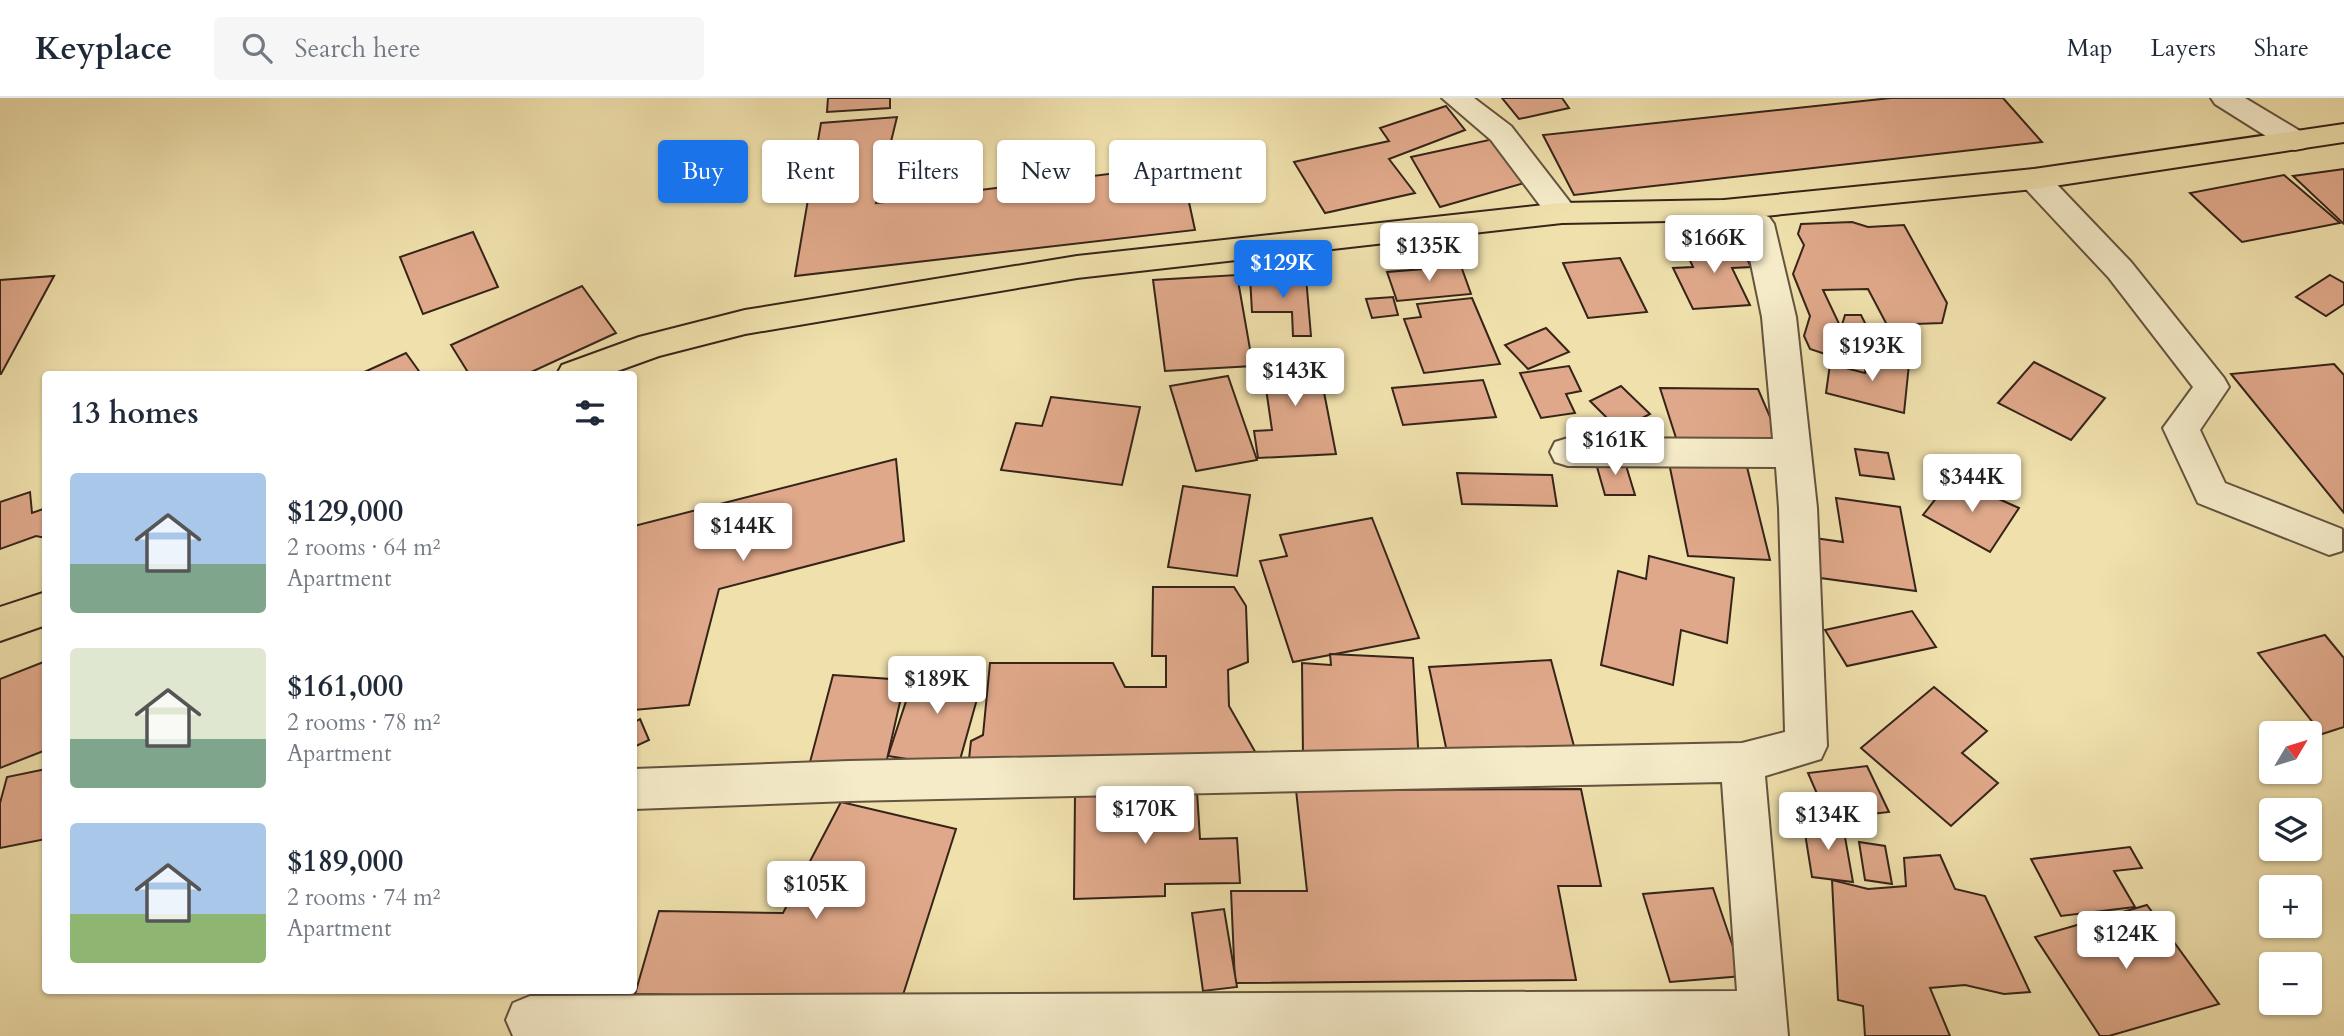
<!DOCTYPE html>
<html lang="en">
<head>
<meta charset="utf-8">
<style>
	:root { --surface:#fff; --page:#f6f6f7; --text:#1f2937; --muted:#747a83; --line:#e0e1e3; --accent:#1a73e8 }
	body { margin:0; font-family:Cardo,serif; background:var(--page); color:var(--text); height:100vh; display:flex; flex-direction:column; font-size:26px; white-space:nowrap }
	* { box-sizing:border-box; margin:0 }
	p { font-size:23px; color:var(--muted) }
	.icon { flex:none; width:38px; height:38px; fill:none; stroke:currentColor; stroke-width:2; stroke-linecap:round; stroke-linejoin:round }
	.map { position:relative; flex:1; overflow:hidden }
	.sheet { position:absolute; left:42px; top:273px; width:595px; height:623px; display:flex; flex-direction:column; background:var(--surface); border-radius:7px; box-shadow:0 2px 5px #0004 }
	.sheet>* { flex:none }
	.banner { position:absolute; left:658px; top:42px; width:665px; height:63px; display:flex; gap:14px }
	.needle { width:46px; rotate:52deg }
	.buttons { position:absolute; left:2259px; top:623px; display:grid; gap:14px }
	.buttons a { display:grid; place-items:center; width:63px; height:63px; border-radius:7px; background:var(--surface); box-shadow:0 2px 5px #0004; font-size:35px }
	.price { position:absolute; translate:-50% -60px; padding:0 16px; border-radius:7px; background:#fff; color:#222; font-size:23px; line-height:46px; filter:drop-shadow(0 2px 4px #0008) }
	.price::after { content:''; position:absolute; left:50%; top:42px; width:21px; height:16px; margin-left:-10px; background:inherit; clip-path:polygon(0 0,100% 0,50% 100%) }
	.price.current { background:var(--accent); color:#fff }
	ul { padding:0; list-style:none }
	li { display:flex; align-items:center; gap:21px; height:175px; padding:0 28px }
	li span { display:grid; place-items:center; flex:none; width:196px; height:140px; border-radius:7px; color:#555 }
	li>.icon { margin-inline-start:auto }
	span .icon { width:84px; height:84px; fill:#fffc; stroke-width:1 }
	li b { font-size:30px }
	h2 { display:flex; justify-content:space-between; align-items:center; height:84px; padding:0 28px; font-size:30px }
	.chip { padding:0 24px; border-radius:7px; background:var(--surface); box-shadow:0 2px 5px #0004; font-size:24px; line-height:63px }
	.chip.current { background:var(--accent); color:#fff }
	header { display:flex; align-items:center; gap:42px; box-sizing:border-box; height:98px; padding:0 35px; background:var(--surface); border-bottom:2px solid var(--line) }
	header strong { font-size:33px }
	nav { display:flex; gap:38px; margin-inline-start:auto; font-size:24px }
	.search { width:490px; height:63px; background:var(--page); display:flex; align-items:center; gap:18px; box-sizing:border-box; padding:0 24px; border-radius:7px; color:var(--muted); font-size:26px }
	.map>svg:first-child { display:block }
	.building { fill:#dfa88a; stroke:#362419; stroke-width:2 }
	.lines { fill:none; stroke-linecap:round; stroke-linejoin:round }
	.minor-casing { stroke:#64533e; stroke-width:4 }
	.major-casing { stroke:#362419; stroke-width:4 }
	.minor { fill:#f5ebc9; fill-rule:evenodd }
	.major { fill:#efe0ac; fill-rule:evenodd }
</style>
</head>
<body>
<header>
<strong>Keyplace</strong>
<div class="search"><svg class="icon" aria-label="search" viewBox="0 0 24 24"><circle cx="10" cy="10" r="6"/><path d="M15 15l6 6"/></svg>Search here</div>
<nav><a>Map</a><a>Layers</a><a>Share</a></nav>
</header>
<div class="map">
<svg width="2344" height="938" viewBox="0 0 2344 938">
	<rect width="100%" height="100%" fill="#efe0ac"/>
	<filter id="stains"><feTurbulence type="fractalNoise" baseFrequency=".00286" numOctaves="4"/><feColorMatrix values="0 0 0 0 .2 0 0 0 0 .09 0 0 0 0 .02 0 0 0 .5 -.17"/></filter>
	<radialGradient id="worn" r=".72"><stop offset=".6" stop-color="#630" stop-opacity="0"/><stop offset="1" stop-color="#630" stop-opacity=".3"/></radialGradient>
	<g class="building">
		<polygon points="828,0 890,0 890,10 827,14"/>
		<polygon points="1502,0 1562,0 1569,10 1519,21"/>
		<polygon points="1891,0 2003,0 2042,44 1574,97 1543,37"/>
		<polygon points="1446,8 1465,32 1389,61 1415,95 1325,115 1294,64 1389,43 1380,30"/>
		<polygon points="897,19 876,105 1181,67 1195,132 795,178 821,25"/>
		<polygon points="1498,40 1528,84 1440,109 1411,59"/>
		<polygon points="2344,71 2344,126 2293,78"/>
		<polygon points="2284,77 2340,125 2242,144 2190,95"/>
		<polygon points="1852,124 1868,129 1904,127 1947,205 1942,225 1887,227 1868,191 1823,192 1841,230 1845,217 1861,217 1869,233 1901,243 1897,257 1834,259 1810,251 1804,238 1810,218 1793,176 1804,147 1798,136 1801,126"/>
		<polygon points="473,134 498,189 423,216 400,159"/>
		<polygon points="1738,143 1751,169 1732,170 1750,207 1693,211 1673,170 1693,169 1683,147"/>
		<polygon points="1620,160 1647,214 1588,220 1563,165"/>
		<polygon points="1461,168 1471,196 1397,203 1387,174"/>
		<polygon points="1237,177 1253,268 1165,273 1153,182"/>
		<polygon points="2330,177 2344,185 2344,206 2326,218 2296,199"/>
		<polygon points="54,178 1,276 0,276 0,182"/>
		<polygon points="1250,179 1306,179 1311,238 1293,238 1292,214 1252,214"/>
		<polygon points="582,188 616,235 527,276 469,276 451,247"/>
		<polygon points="1393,199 1398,217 1372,220 1366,201"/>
		<polygon points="1472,200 1500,266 1424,275 1404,221 1421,219 1417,206"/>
		<polygon points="1546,230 1569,254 1528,271 1505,247"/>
		<polygon points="1316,253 1336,356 1258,360 1254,333 1272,332 1261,256"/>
		<polygon points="406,255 421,276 360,276"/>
		<polygon points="1867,256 1909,266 1904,315 1826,295 1830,266 1865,275"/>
		<polygon points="2034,264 2105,300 2071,342 1998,305"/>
		<polygon points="2334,266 2344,277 2344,415 2231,276"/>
		<polygon points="1569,268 1581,293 1566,296 1575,315 1541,320 1520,275"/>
		<polygon points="1228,278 1257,362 1196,373 1170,288"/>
		<polygon points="1483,282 1496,319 1403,327 1392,290"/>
		<polygon points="1621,288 1650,316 1619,332 1590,303"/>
		<polygon points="1660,290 1758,291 1780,342 1677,343"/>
		<polygon points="1051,299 1140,309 1122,387 1001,372 1016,325 1042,328"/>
		<polygon points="1855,351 1888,355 1894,381 1860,377"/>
		<polygon points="1668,360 1746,365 1770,462 1688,458"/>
		<polygon points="896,361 904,443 719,491 689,607 634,612 634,428"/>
		<polygon points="1624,361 1635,397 1605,397 1595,362"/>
		<polygon points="1457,375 1552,377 1557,408 1462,406"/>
		<polygon points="1952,380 2019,410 1990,454 1923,417"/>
		<polygon points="1183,388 1250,397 1237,478 1168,469"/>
		<polygon points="30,394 32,415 46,410 46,440 36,438 0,451 0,404"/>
		<polygon points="1836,400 1900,409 1916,493 1806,478 1800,438 1843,444"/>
		<polygon points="1372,420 1419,540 1293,564 1260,463 1287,458 1280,437"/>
		<polygon points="1649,458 1734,480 1727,545 1681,532 1673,587 1601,567 1618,473 1646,481"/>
		<polygon points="1153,489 1234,489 1246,508 1248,564 1228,572 1229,608 1261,664 968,670 971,643 983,637 990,565 1113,565 1125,589 1166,589 1166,558 1152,558"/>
		<polygon points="1912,513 1936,549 1847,568 1825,532"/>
		<polygon points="2325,537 2344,560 2344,629 2322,636 2258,555"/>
		<polygon points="1330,556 1413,560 1419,666 1303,660 1302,565 1331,567"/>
		<polygon points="1551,562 1575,652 1448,659 1429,569"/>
		<polygon points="46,563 46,652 0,670 0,581"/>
		<polygon points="918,567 984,576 958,669 888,658"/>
		<polygon points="833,577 905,582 885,670 810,664"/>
		<polygon points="1934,589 1987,633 1962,655 1998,685 1951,728 1861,650"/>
		<polygon points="640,621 649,642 634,649 634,624"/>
		<polygon points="1867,668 1889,714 1828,721 1808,675"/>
		<polygon points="46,671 46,741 0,750 0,705 7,679"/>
		<polygon points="1581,691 1601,788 1558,788 1576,882 1235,885 1231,793 1307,793 1296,692"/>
		<polygon points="1197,694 1200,741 1237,740 1240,785 1165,786 1165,798 1074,801 1075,697"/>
		<polygon points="841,704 956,731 902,900 635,896 659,813 783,815"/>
		<polygon points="1803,723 1843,728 1853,784 1812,779"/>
		<polygon points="1859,744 1885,748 1892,786 1865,782"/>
		<polygon points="2130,749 2142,770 2114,773 2135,809 2061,818 2031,761"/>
		<polygon points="1940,757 1955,791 1985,798 2030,894 2004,896 1965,887 1930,890 1950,938 1865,938 1863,908 1838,902 1832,782 1868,791 1906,788 1904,760"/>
		<polygon points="1713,790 1743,878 1670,884 1643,796"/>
		<polygon points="2147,807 2219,906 2109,938 2100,938 2035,839"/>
		<polygon points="1224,811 1237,889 1203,893 1192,815"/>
	</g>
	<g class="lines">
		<g class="minor-casing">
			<g id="minor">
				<polygon points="1442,0 1474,0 1511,28 1573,108 1578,115 1573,122 1562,125 1551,122 1491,42"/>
				<polygon points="2211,0 2245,0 2305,36 2310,43 2305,50 2295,52 2285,50 2215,6"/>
				<polygon points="2034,71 2045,74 2131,164 2224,280 2229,289 2200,332 2225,385 2342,431 2342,453 2329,457 2198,405 2163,330 2193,289 2109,180 2023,88 2019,81 2023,74"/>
				<polygon points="1724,102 1769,119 1774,126 1796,219 1811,355 1817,410 1827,648 1821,661 1765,678 1788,938 513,938 506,922 513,905 530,898 1737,893 1722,684 849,703 634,711 634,671 849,663 1742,645 1785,634 1779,410 1776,369 1568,368 1555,364 1550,354 1555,344 1568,340 1773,341 1762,219 1744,132 1713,119 1708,112 1713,105"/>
			</g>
		</g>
		<g class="major-casing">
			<g id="major">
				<polygon points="2344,26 2344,44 2034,91 1724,122 1562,125 1077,180 745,236 659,258 609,276 557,276 562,267 639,239 745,212 1077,158 1562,105 1724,102 2034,71"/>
				<polygon points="46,494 46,527 0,543 0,509"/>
			</g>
		</g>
		<use href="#minor" class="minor"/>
		<use href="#major" class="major"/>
	</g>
	<rect width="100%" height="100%" filter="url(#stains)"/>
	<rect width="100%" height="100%" fill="url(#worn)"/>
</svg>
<div class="buttons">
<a><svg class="needle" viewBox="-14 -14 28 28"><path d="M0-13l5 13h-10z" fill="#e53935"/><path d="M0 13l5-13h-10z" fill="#747a83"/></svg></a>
<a><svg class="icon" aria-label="layers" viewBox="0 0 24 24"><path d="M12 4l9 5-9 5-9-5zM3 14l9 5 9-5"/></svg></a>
<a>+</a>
<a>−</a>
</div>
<b class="price" style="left:1714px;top:177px">$166K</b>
<b class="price" style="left:1429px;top:185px">$135K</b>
<b class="price current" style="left:1283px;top:202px">$129K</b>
<b class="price" style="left:1872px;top:285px">$193K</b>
<b class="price" style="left:1295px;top:310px">$143K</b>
<b class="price" style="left:1615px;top:379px">$161K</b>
<b class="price" style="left:1972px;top:416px">$344K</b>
<b class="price" style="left:743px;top:465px">$144K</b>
<b class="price" style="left:937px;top:618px">$189K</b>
<b class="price" style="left:1145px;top:748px">$170K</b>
<b class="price" style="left:1828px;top:754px">$134K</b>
<b class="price" style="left:816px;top:823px">$105K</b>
<b class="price" style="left:2126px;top:873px">$124K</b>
<div class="banner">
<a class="chip current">Buy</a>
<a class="chip">Rent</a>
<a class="chip">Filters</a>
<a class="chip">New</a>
<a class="chip">Apartment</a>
</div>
<section class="sheet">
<h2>13 homes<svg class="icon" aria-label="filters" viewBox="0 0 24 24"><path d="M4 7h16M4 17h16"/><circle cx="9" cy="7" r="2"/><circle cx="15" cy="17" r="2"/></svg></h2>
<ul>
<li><span style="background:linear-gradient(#a9c7e8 65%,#7fa58c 0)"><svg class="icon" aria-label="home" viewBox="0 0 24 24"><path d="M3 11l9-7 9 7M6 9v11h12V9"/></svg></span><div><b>$129,000</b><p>2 rooms · 64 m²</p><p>Apartment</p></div></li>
<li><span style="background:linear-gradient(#dfe7d0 65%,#7fa58c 0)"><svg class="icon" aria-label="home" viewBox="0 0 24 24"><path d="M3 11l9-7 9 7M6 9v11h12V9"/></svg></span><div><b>$161,000</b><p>2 rooms · 78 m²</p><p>Apartment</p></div></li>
<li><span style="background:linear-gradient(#a9c7e8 65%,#8fb573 0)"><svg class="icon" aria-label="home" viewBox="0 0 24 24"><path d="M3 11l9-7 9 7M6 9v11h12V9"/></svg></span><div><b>$189,000</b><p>2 rooms · 74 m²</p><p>Apartment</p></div></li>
</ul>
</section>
</div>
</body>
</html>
